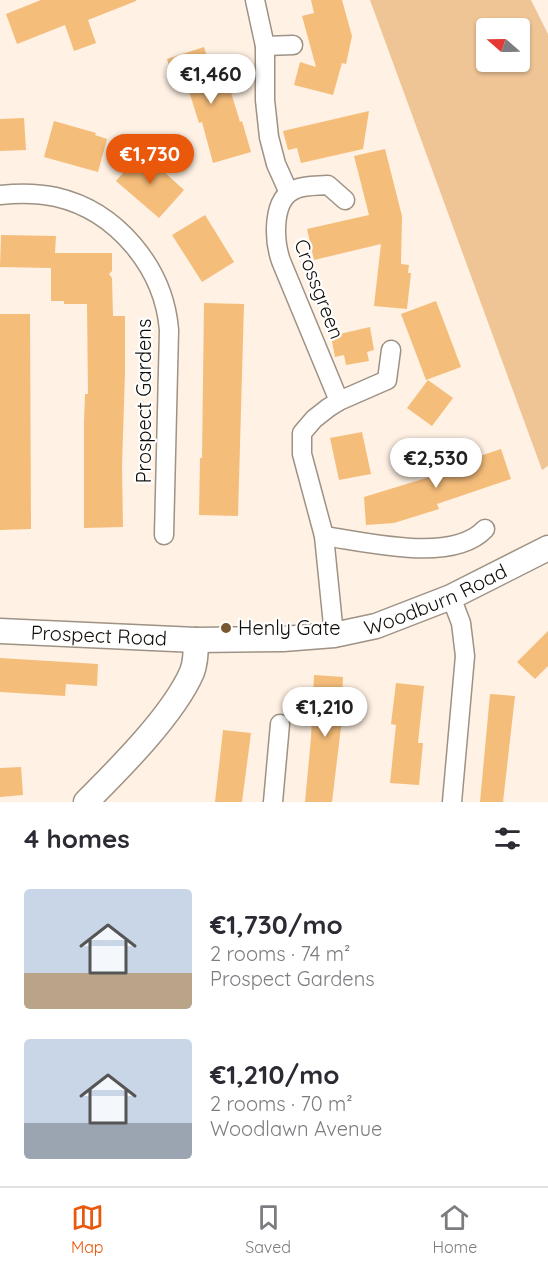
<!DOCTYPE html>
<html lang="en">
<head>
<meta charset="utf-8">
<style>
	:root { --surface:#fff; --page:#f2f2f3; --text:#2b2b33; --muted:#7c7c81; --line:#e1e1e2; --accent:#ea580c }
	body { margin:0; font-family:Quicksand,sans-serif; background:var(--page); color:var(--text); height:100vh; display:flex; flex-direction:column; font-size:22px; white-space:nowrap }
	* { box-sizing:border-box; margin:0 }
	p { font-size:20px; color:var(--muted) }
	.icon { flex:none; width:33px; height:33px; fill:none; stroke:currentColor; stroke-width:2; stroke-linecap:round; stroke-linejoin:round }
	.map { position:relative; height:802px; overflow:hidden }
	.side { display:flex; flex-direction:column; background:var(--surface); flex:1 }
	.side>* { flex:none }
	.needle { width:39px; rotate:290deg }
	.controls { position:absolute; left:476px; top:18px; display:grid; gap:12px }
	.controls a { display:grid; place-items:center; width:54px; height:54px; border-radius:6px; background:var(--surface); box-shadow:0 2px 4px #0004; font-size:30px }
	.price { position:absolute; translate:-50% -51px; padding:0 14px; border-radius:21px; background:#fff; color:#222; font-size:20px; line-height:39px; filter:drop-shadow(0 2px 3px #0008) }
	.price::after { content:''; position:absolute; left:50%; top:36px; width:18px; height:14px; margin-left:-9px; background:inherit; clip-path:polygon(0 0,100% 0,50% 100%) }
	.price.active { background:var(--accent); color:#fff }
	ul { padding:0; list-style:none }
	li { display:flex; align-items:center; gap:18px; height:150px; padding:0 24px }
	li span { display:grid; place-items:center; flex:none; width:168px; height:120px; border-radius:6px; color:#555 }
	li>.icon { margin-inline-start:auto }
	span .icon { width:72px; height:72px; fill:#fffc; stroke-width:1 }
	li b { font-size:26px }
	h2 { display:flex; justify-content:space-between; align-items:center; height:72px; padding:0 24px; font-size:26px }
	.tabs { display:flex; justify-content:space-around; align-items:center; height:84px; border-top:2px solid var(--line); background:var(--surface); font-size:16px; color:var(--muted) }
	.tabs a { display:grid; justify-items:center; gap:3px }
	.tabs .active { color:var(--accent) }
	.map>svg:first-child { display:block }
	.green { fill:#efc596; fill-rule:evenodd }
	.building { fill:#f5bd7a }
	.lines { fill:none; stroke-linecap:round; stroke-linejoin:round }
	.street-casing { stroke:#9e9284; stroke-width:21 }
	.secondary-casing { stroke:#9e9284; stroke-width:27 }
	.street { stroke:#fff; stroke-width:18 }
	.secondary { stroke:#fff; stroke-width:24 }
	.poi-dot { fill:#7a582f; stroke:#fff; stroke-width:2 }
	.labels { text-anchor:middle; stroke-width:4.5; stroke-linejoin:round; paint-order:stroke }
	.street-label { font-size:20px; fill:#110d09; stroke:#fff }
	.poi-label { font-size:20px; fill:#110d09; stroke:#fff; text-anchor:start }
</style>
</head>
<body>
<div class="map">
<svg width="548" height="802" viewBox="0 0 548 802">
	<rect width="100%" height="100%" fill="#fff1e3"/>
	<path class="green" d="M370,0H531L548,34V466L542,470ZM486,28H519V62H486Z"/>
	<g class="building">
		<polygon points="41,0 136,0 136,1 88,20 96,43 74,51 65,25 17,44 6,14"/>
		<polygon points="311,0 342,0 352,36 346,64 342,63 333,95 294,85 300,62 316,67 302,16 314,13"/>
		<polygon points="204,47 215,83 227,79 240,122 242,121 251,152 213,163 202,122 199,123 188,88 177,91 167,59"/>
		<polygon points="369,111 363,149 301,163 297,148 288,150 283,131"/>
		<polygon points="24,118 26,150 0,151 0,119"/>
		<polygon points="54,121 96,133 95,135 107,139 98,172 44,157"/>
		<polygon points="385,149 402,216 401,264 409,265 408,273 411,273 407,309 374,306 381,244 314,260 307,229 369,215 354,156"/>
		<polygon points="142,152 184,190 159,218 116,181"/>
		<polygon points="205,215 234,262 202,282 172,235"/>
		<polygon points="1,235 56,236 55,253 112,253 112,271 109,274 112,278 113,316 125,316 125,372 122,466 123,527 84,528 84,423 85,394 88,394 87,304 64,304 64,301 51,301 51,268 0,267"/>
		<polygon points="436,301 461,367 426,380 401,314"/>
		<polygon points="204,303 244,304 238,516 199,515 200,458 202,458"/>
		<polygon points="0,314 30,314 31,529 0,530"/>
		<polygon points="370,327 374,350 367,352 369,361 346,365 344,355 335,357 331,336"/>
		<polygon points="428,380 453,398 432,426 407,408"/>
		<polygon points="362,432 371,474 339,480 330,438"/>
		<polygon points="501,449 511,479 437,504 439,509 394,523 366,525 364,497 436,475 434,471"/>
		<polygon points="548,631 548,666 535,679 517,662"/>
		<polygon points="0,658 98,664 97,686 66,684 65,696 0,692"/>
		<polygon points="314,675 343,677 341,727 332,802 305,802 311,738"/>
		<polygon points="396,683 424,686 418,743 423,743 419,785 390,783 396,725 391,724"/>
		<polygon points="490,694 515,696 503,802 480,802"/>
		<polygon points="223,730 251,733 242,802 215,802"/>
		<polygon points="21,767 23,795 0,797 0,768"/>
	</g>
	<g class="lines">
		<g class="street-casing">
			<g id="street">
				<polyline points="255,0 265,46 265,100 269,137 276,164 289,193"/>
				<polyline points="265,46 293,45"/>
				<path d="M0,195C18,193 38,193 56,197C117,211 164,268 169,330L164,535"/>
				<path d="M339,401L281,261C274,241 271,198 296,189C305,185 318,186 328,185L345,200"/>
				<path d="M324,536C367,542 452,564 485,529"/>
				<polyline points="451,597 461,623 465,656 452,802"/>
				<polyline points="334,635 324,536 302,454 302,433 314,419 328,408 339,401 387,380 391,350"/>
				<polyline points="273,802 280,724"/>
			</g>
		</g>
		<g class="secondary-casing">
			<g id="secondary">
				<path id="s1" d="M0,631L196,640L283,639L334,635L376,626L451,597L548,548"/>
				<path d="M86,802C119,769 174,714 192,672C196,662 196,650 196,640"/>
			</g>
		</g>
		<use href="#street" class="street"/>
		<use href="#secondary" class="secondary"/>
	</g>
	<circle class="poi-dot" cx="226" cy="628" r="6"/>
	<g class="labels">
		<g class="street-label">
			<text transform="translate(319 289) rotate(69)" y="7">Crossgreen</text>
			<text transform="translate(144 401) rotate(-90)" y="7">Prospect Gardens</text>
			<text dy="7" stroke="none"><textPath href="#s1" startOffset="442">Woodburn Road</textPath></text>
			<text dy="7" stroke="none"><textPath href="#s1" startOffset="99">Prospect Road</textPath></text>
		</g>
		<g class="poi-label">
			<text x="238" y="635">Henly Gate</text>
		</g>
	</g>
</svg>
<div class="controls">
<a><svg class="needle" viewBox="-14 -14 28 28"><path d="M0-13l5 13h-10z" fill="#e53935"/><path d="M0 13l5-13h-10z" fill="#7c7c81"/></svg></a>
</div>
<b class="price" style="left:211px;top:105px">€1,460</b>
<b class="price active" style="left:150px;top:185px">€1,730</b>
<b class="price" style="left:436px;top:489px">€2,530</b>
<b class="price" style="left:325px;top:738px">€1,210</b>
</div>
<section class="side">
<h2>4 homes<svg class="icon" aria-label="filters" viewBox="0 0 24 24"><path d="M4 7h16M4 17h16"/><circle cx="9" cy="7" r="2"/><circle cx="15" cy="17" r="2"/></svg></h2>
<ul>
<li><span style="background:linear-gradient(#c9d6e8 70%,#b9a48a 0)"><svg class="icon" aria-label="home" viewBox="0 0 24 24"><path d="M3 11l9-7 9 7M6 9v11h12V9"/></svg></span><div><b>€1,730/mo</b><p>2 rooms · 74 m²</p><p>Prospect Gardens</p></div></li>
<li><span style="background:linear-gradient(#c9d6e8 70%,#9aa5b1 0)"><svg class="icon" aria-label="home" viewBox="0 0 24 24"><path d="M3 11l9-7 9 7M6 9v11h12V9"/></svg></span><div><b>€1,210/mo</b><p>2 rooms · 70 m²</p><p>Woodlawn Avenue</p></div></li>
</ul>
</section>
<nav class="tabs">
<a class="active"><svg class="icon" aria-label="map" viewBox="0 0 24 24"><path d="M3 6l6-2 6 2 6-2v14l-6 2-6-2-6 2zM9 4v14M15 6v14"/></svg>Map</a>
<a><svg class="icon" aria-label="saved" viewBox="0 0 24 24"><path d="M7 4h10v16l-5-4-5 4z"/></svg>Saved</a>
<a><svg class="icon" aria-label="home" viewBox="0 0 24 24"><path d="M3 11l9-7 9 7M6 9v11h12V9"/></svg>Home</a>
</nav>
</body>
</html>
